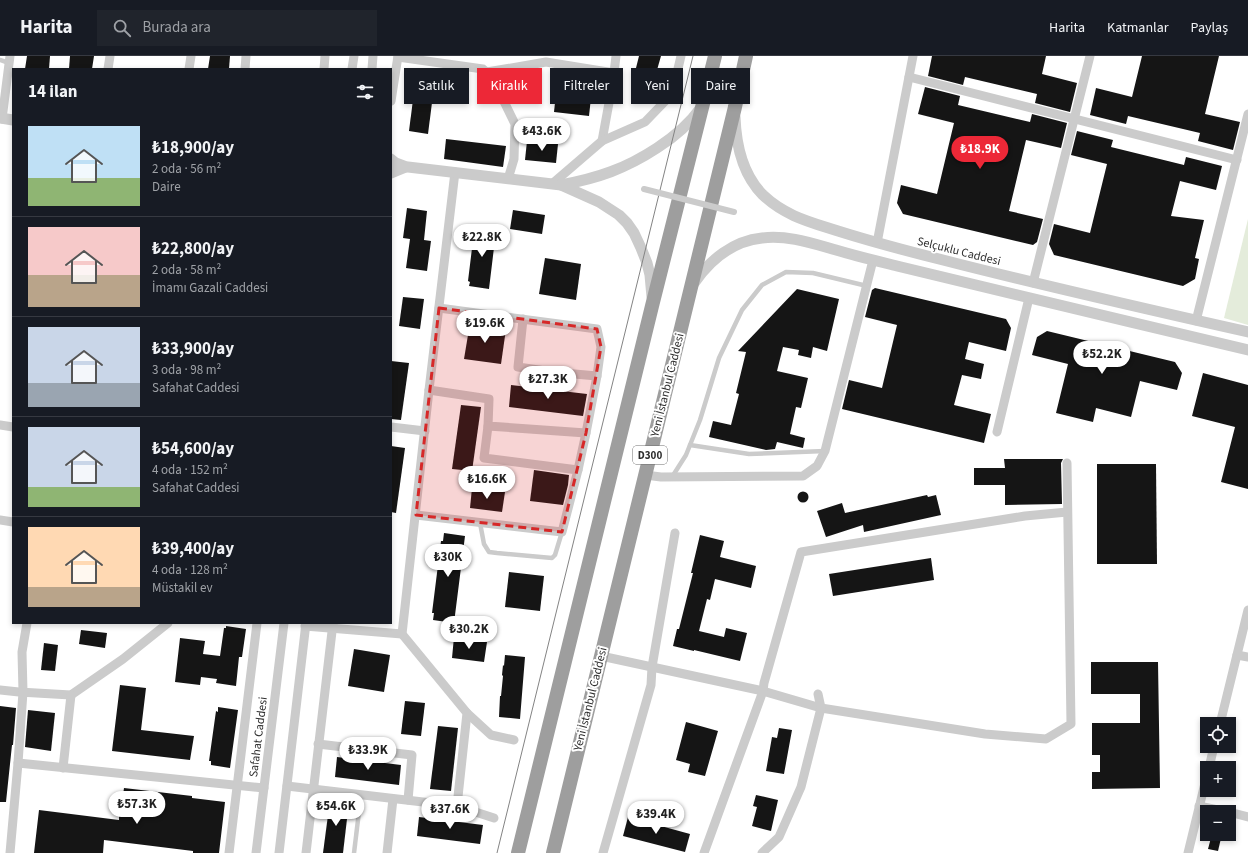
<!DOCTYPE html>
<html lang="tr">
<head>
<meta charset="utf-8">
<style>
	:root { --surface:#171b24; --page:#20242c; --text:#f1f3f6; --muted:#9ea1a6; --line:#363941; --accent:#ed2837 }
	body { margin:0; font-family:"Source Sans 3",sans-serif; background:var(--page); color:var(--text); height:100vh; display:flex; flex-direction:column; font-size:15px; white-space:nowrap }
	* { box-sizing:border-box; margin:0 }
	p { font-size:13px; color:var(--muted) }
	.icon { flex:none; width:22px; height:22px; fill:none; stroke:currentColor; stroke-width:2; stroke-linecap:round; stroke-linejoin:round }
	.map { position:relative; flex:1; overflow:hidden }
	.panel { position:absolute; left:12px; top:12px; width:380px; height:556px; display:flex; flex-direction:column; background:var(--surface); border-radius:0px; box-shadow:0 2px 6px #0003 }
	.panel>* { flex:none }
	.top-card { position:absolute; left:404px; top:12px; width:380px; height:36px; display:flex; gap:8px }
	.buttons { position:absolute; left:1200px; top:661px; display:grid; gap:8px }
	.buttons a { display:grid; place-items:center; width:36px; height:36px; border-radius:0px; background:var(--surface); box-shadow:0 2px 6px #0003; font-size:20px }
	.price { position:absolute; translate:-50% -34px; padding:0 9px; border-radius:14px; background:#fff; color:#222; font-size:13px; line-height:26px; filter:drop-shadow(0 1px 2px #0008) }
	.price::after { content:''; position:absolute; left:50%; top:24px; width:12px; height:9px; margin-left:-6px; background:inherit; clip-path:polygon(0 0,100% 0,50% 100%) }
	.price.on { background:var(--accent); color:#fff }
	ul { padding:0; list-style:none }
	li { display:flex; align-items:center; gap:12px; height:100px; padding:0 16px }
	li+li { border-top:1px solid var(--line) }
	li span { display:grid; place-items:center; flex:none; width:112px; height:80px; border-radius:0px; color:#555 }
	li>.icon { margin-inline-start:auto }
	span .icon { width:48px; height:48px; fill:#fffc; stroke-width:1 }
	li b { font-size:17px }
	h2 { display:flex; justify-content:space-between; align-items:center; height:48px; padding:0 16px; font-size:17px }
	.tag { padding:0 14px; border-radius:0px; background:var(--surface); box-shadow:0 2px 6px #0003; font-size:14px; line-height:36px }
	.tag.on { background:var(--accent); color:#fff }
	header { display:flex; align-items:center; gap:24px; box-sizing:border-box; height:56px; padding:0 20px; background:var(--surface); border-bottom:1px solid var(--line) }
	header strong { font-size:19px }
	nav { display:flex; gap:22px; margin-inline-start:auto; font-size:14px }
	.search { width:280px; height:36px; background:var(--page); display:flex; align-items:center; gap:10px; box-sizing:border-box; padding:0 14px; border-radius:0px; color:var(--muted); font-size:15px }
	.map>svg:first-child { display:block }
	.green { fill:#e4ecdb }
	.building { fill:#151515 }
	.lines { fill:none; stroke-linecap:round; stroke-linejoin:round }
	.service { stroke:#cbcbcb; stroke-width:4.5 }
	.minor { stroke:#cbcbcb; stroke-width:9 }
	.tertiary { stroke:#cbcbcb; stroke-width:11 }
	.trunk { stroke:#9e9e9e; stroke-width:14 }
	.tram { stroke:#838383; stroke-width:1 }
	.pedestrian-bridge { stroke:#cbcbcb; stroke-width:6 }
	.marked { fill:#d62828; fill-opacity:0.2; stroke:#d62828; stroke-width:3; stroke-dasharray:8 5; stroke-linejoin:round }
	.labels { text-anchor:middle; stroke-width:4; stroke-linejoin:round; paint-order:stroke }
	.shield { fill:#fff; stroke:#6d6d6d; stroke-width:1 }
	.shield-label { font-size:11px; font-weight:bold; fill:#2e2e2e }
	.street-label { font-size:12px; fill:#2e2e2e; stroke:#fff }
</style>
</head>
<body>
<header>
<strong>Harita</strong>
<div class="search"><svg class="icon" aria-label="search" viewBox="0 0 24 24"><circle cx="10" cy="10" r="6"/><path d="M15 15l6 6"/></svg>Burada ara</div>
<nav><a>Harita</a><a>Katmanlar</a><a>Paylaş</a></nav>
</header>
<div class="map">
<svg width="1248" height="797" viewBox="0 0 1248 797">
	<rect width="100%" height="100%" fill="#fff"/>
	<polygon class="green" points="1248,163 1248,269 1224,262"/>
	<g class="building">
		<polygon points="27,0 50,0 49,13 25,13"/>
		<polygon points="70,0 94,0 92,13 69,13"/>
		<polygon points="210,0 230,0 229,13 208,13"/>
		<polygon points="639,0 661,0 655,21 635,16"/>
		<polygon points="932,0 1046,0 1042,18 1077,27 1070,56 1035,47 1037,38 965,21 963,29 928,20"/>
		<polygon points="1142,0 1219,0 1205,58 1240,66 1233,94 1198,85 1200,77 1128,60 1126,68 1090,59 1096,32 1132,41"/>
		<polygon points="558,19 593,23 589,60 554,56"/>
		<polygon points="416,20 435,23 428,78 409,75"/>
		<polygon points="925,31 960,40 958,49 1030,66 1032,58 1067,67 1061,92 1026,84 1009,155 1043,163 1037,186 1033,189 903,158 897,147 901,129 937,138 954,67 918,58"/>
		<polygon points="1077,75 1113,84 1111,91 1184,109 1186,101 1222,110 1216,134 1180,125 1171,160 1204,164 1195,202 1199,203 1195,223 1183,230 1054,199 1049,188 1054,168 1090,177 1107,108 1071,99"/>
		<polygon points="446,83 506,90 503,111 444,103"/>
		<polygon points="527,85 558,88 556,107 525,104"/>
		<polygon points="407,152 427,155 424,184 431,185 427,215 406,212 410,183 403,182"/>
		<polygon points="513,154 545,159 542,178 510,173"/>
		<polygon points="477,172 496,175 489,233 469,230 470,226 468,225 474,176 476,176"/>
		<polygon points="545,202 581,208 576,244 539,238"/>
		<polygon points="875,232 1006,263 1011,272 1006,295 969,286 965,303 984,308 981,323 962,319 954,349 991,358 984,387 842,353 849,324 882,332 897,269 865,261 872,234"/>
		<polygon points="797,233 839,243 827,295 813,291 811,302 798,299 799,294 783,291 777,315 808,322 801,352 796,351 790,378 805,382 803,392 777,386 775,393 766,394 709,381 713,365 731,369 739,338 736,337 746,296 738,295"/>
		<polygon points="403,241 424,243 420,273 399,270"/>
		<polygon points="470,267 506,273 501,308 464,303"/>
		<polygon points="1047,275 1175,306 1182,317 1177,334 1140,325 1131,361 1096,352 1093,366 1056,357 1068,308 1032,299 1037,281"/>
		<polygon points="391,305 409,307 401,364 391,363"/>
		<polygon points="1203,317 1248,329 1248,433 1221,426 1235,371 1192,360"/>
		<polygon points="511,329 587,338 583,360 509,351"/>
		<polygon points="461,349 481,351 472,415 452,413"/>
		<polygon points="391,390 405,392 396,457 391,456"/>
		<polygon points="1004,403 1063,403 1061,407 1062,448 1005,449 1005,429 974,429 974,412 1005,412"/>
		<polygon points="1097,408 1156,408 1157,508 1097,508"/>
		<polygon points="534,414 569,419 568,429 563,449 530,445"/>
		<polygon points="472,432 505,436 502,456 470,452"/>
		<circle cx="803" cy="441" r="5.5"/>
		<polygon points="927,439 928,441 936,439 941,459 864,476 863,469 826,481 817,455 842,447 845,457"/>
		<polygon points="444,477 465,480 454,567 433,564 434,557 432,557 441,485 443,485"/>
		<polygon points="700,479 724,485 720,501 756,510 751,532 715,523 710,544 707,543 699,575 724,581 726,572 747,577 740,605 694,594 694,595 673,590 677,573 679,573 693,517 691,517"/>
		<polygon points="931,502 934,524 833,540 829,518"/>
		<polygon points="509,516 544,520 540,555 505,551"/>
		<polygon points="226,570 246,573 242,601 239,601 236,630 216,627 217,623 201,621 200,629 175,626 180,582 205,585 203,598 220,600 224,572 226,572"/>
		<polygon points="81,574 107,577 105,592 79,588"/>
		<polygon points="454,581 477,584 476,585 487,586 484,606 452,602"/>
		<polygon points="44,587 58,589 55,615 41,614"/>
		<polygon points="354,593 390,599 384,636 348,630"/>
		<polygon points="505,599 525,601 520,663 499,661 500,640 501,640 503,620 502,619 503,609 504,610"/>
		<polygon points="1091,606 1158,606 1160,732 1092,733 1092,716 1100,716 1100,699 1092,699 1092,667 1140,667 1140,638 1091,638"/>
		<polygon points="120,629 146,632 141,674 194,680 190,704 112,695"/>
		<polygon points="405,645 425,647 421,680 401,678"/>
		<polygon points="0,650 16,652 13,689 12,689 6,746 0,746"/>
		<polygon points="218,651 238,654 230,712 211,709 211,705 209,705 216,655 218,656"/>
		<polygon points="28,654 55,657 51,695 25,691"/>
		<polygon points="686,666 718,675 705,720 688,716 690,708 676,704"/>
		<polygon points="438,670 458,672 451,735 430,733"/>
		<polygon points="779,672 792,674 784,718 766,715 772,681 777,682"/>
		<polygon points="337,701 401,709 399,729 335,721"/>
		<polygon points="124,732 192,740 192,742 225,746 219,797 193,797 193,795 104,784 103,797 34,797 39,754 119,764 119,760 120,760"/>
		<polygon points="756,739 778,744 771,775 752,770 757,751 753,750"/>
		<polygon points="330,744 349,746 343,797 323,797"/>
		<polygon points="419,761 483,769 480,788 417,780"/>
		<polygon points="628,761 690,778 685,796 623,780"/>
		<polygon points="1212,778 1222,778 1218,795 1208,793"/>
	</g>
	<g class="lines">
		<g class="service">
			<polyline points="0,4 9,7"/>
			<polyline points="690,389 749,398 825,395"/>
			<polyline points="672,421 686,399 700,364 719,302 742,254 762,229 786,216 813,217 867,230"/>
			<polyline points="480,467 484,488 489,496 497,497 552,502 555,499 562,476"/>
			<polyline points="354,797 361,739"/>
		</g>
		<g class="minor">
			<polyline points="398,1 483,13 492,21 515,68 514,103 508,123"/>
			<polyline points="108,13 110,0"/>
			<polyline points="189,13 191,0"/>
			<polyline points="245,13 246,0"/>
			<polyline points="324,13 325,0"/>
			<polyline points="352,13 354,0"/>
			<polyline points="372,13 373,0"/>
			<polyline points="487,16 546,6 614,17"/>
			<polyline points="909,21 1237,104"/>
			<polyline points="391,45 398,0"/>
			<polyline points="2,63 10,0"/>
			<polyline points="602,85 613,25 616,0"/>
			<polyline points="391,102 396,106 404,109"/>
			<polyline points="455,116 429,334 402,578 467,657 457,750"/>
			<polyline points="391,118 408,111"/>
			<polyline points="552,128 602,85 645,66 672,38 681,0"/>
			<polyline points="877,187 913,0"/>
			<polyline points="1033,227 1090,0"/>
			<polyline points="523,263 518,311 552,316 597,320"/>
			<polyline points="1196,265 1248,58"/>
			<polyline points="429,334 489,343 488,370 586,377 597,320 601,291 597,273 439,252"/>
			<polyline points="0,369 13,371"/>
			<polyline points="488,370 484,402 578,414"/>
			<polyline points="391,371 425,375"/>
			<polyline points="997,376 1029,242"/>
			<polyline points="645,419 661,421 803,420 817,410 825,395 873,204"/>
			<polyline points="416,459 562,476 578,414 586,377"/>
			<polyline points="0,464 13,466"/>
			<polyline points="305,570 402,578"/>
			<polyline points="1237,599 1248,601"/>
			<polyline points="601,600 763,635 821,652 985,678 1046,683 1071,668 1067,407"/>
			<polyline points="0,634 19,636 71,639 123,603 168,567"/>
			<polyline points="467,657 491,679 514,684"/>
			<polyline points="1220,668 1248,554"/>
			<polyline points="318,688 412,699 408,744"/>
			<polyline points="18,707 23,636 22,596 27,567"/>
			<polyline points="63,712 71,639"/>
			<polyline points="1209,712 1214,690"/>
			<polyline points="287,730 457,750 494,762"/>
			<polyline points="1199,750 1227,756"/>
			<polyline points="1229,756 1248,761"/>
			<polyline points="10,797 18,707 264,732"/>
			<polyline points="229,797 257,567"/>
			<polyline points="256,797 284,567"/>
			<polyline points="279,797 306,567"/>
			<polyline points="306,797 333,567"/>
			<polyline points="387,797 393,743"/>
			<polyline points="603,797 651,629 652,611 675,477"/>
			<polyline points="704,797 763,635 764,627 801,496 1025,460 1067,456"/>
			<polyline points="762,797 779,781 801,731 821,652 818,638"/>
			<polyline points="1188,797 1207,719"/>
		</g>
		<g class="tertiary">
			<path d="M735,61C736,88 743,119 763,139C785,160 810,166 838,175C873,186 907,195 943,204C1044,230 1146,253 1248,276"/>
			<polyline points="0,62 13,64"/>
			<polyline points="391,109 561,129 599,146 619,159 627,167 634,177 641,192 647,207 650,219 652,241"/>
			<path d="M561,129C598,122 625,113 657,92C674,81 688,70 700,53"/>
			<path d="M694,227C710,204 733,185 762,182C788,179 811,187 836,194C856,200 877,205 897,210C1014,239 1131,266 1248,294"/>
		</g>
		<g class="trunk">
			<polyline points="518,797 652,250 715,0"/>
			<polyline points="553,797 735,51 746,0"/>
		</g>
		<polyline class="tram" points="497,797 693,0"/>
		<polyline class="pedestrian-bridge" points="644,133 734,156"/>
	</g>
	<path class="marked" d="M439,252L597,273L601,291L586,377L562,476L416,459Z"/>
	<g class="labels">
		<rect class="shield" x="633" y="390" width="34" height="18" rx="3"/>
		<g class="shield-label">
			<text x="650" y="403">D300</text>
		</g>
		<g class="street-label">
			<text transform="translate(959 195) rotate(14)" y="4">Selçuklu Caddesi</text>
			<text transform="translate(667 329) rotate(-76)" y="4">Yeni İstanbul Caddesi</text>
			<text transform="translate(590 643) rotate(-76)" y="4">Yeni İstanbul Caddesi</text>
			<text transform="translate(258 681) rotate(-83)" y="4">Safahat Caddesi</text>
		</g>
	</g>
</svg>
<div class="buttons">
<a><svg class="icon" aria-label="locate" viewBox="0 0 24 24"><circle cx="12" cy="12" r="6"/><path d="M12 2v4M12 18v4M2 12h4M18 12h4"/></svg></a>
<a>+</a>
<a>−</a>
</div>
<b class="price" style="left:542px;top:96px">₺43.6K</b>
<b class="price on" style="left:980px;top:114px">₺18.9K</b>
<b class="price" style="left:482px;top:202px">₺22.8K</b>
<b class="price" style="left:485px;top:288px">₺19.6K</b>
<b class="price" style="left:1102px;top:319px">₺52.2K</b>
<b class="price" style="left:548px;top:344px">₺27.3K</b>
<b class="price" style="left:487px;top:444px">₺16.6K</b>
<b class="price" style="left:448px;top:522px">₺30K</b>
<b class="price" style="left:469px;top:594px">₺30.2K</b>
<b class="price" style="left:368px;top:715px">₺33.9K</b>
<b class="price" style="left:137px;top:769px">₺57.3K</b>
<b class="price" style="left:336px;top:771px">₺54.6K</b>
<b class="price" style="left:450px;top:774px">₺37.6K</b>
<b class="price" style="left:656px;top:779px">₺39.4K</b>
<div class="top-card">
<a class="tag">Satılık</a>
<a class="tag on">Kiralık</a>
<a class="tag">Filtreler</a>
<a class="tag">Yeni</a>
<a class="tag">Daire</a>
</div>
<section class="panel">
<h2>14 ilan<svg class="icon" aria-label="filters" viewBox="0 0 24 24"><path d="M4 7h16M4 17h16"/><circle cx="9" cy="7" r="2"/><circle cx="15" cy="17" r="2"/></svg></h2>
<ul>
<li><span style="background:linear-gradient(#bfe0f5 65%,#8fb573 0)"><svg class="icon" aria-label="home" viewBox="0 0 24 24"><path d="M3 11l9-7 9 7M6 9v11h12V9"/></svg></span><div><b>₺18,900/ay</b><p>2 oda · 56 m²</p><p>Daire</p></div></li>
<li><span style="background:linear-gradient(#f6c9c9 60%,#b9a48a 0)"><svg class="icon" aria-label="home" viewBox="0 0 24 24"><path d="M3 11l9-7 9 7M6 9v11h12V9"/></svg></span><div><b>₺22,800/ay</b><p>2 oda · 58 m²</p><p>İmamı Gazali Caddesi</p></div></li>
<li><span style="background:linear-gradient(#c9d6e8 70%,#9aa5b1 0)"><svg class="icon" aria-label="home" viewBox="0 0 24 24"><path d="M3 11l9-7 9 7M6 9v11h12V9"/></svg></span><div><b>₺33,900/ay</b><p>3 oda · 98 m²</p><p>Safahat Caddesi</p></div></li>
<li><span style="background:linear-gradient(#c9d6e8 75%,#8fb573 0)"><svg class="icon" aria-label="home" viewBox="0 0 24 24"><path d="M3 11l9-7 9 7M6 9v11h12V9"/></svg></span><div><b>₺54,600/ay</b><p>4 oda · 152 m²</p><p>Safahat Caddesi</p></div></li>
<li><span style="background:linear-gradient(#ffd9b3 75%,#b9a48a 0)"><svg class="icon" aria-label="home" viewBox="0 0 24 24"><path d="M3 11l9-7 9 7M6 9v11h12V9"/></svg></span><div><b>₺39,400/ay</b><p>4 oda · 128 m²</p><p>Müstakil ev</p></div></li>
</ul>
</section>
</div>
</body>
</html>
